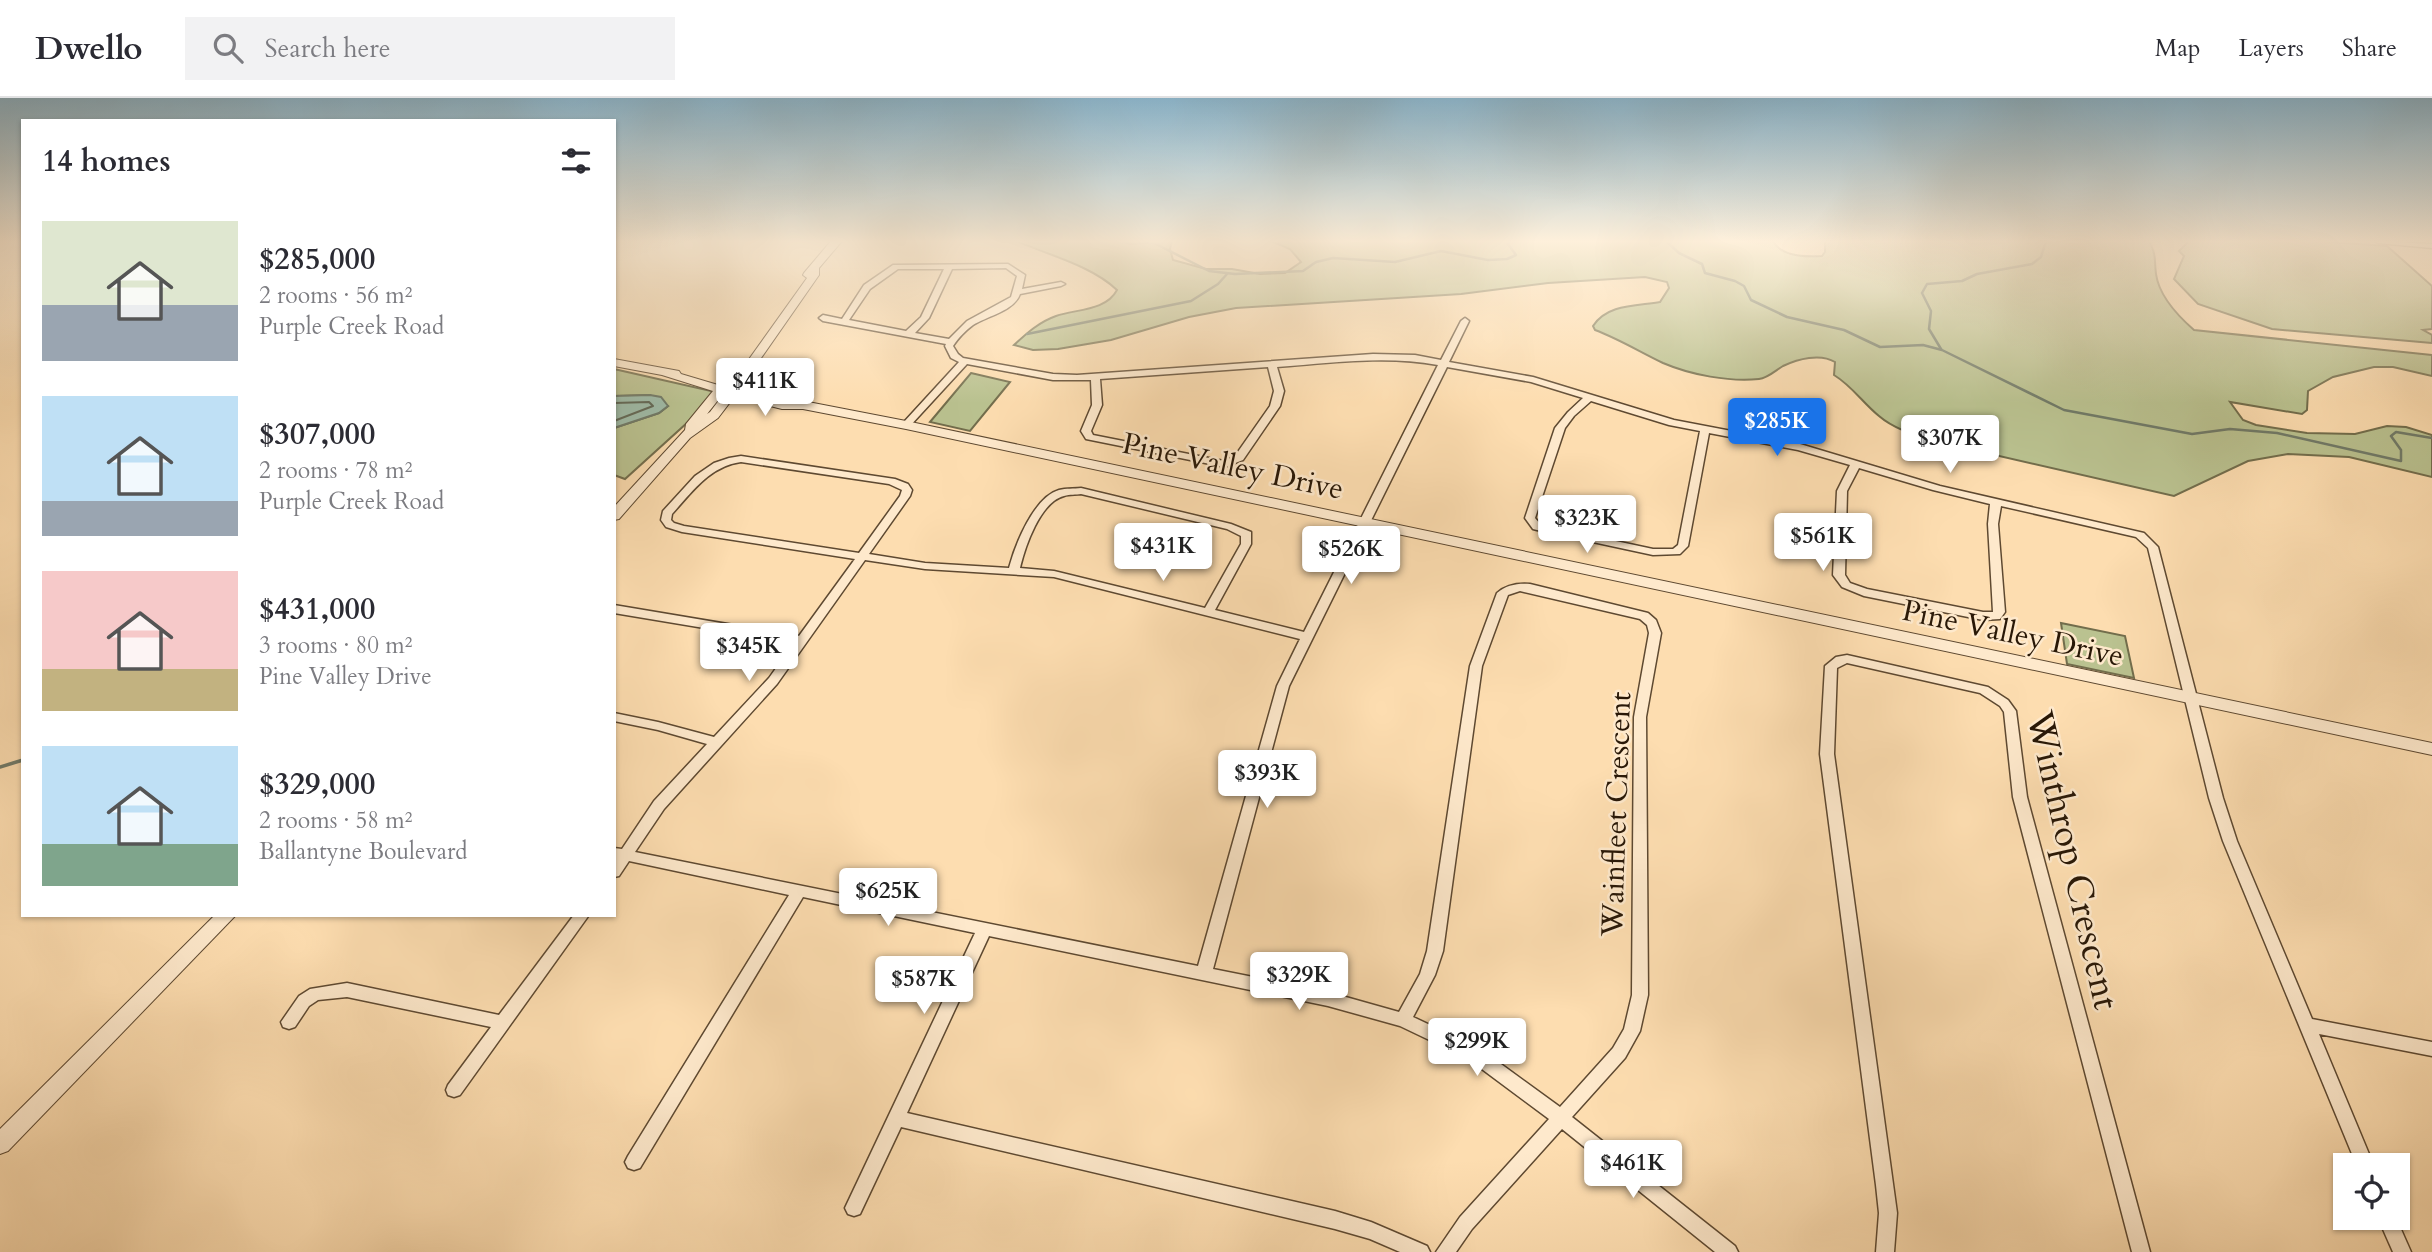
<!DOCTYPE html>
<html lang="en">
<head>
<meta charset="utf-8">
<style>
	:root { --surface:#fff; --page:#f2f2f3; --text:#2b2b33; --muted:#7c7c81; --line:#e1e1e2; --accent:#1a73e8 }
	body { margin:0; font-family:Cardo,serif; background:var(--page); color:var(--text); height:100vh; display:flex; flex-direction:column; font-size:26px; white-space:nowrap }
	* { box-sizing:border-box; margin:0 }
	p { font-size:23px; color:var(--muted) }
	.icon { flex:none; width:38px; height:38px; fill:none; stroke:currentColor; stroke-width:2; stroke-linecap:round; stroke-linejoin:round }
	.map { position:relative; flex:1; overflow:hidden }
	.side { position:absolute; left:21px; top:21px; width:595px; height:798px; display:flex; flex-direction:column; background:var(--surface); border-radius:0px; box-shadow:0 2px 5px #0004 }
	.side>* { flex:none }
	.tools { position:absolute; left:2333px; top:1055px; display:grid; gap:14px }
	.tools a { display:grid; place-items:center; width:77px; height:77px; border-radius:0px; background:var(--surface); box-shadow:0 2px 5px #0004; font-size:35px }
	.price { position:absolute; translate:-50% -60px; padding:0 16px; border-radius:7px; background:#fff; color:#222; font-size:23px; line-height:46px; filter:drop-shadow(0 2px 4px #0008) }
	.price::after { content:''; position:absolute; left:50%; top:42px; width:21px; height:16px; margin-left:-10px; background:inherit; clip-path:polygon(0 0,100% 0,50% 100%) }
	.price.selected { background:var(--accent); color:#fff }
	ul { padding:0; list-style:none }
	li { display:flex; align-items:center; gap:21px; height:175px; padding:0 21px }
	li span { display:grid; place-items:center; flex:none; width:196px; height:140px; border-radius:0px; color:#555 }
	li>.icon { margin-inline-start:auto }
	span .icon { width:84px; height:84px; fill:#fffc; stroke-width:1 }
	li b { font-size:30px }
	h2 { display:flex; justify-content:space-between; align-items:center; height:84px; padding:0 21px; font-size:30px }
	header { display:flex; align-items:center; gap:42px; box-sizing:border-box; height:98px; padding:0 35px; background:var(--surface); border-bottom:2px solid var(--line) }
	header strong { font-size:33px }
	nav { display:flex; gap:38px; margin-inline-start:auto; font-size:24px }
	.search { width:490px; height:63px; background:var(--page); display:flex; align-items:center; gap:18px; box-sizing:border-box; padding:0 24px; border-radius:0px; color:var(--muted); font-size:26px }
	.map>svg:first-child { display:block }
	.green { fill:#bac290; stroke:#726d4c; stroke-width:2 }
	.water { fill:#9fbca9; stroke:#707a68; stroke-width:2 }
	.lines { fill:none; stroke-linecap:round; stroke-linejoin:round }
	.shore { stroke:#646a58; stroke-width:2 }
	.stream-far1 { stroke:#707a68; stroke-width:2.5 }
	.stream { stroke:#707a68; stroke-width:3.5 }
	.minor-casing { stroke:#5e4931; stroke-width:3 }
	.tertiary-casing { stroke:#5e4931; stroke-width:2 }
	.minor { fill:#fee9cc; fill-rule:evenodd }
	.tertiary { fill:#fee9cc; fill-rule:evenodd }
	.labels { text-anchor:middle; stroke-width:5; stroke-linejoin:round; paint-order:stroke }
	.street-label { font-size:30px; fill:#291807; stroke:#fee9cc }
	.near-street-label { font-size:37px; fill:#291807; stroke:#fee9cc }
</style>
</head>
<body>
<header>
<strong>Dwello</strong>
<div class="search"><svg class="icon" aria-label="search" viewBox="0 0 24 24"><circle cx="10" cy="10" r="6"/><path d="M15 15l6 6"/></svg>Search here</div>
<nav><a>Map</a><a>Layers</a><a>Share</a></nav>
</header>
<div class="map">
<svg width="2432" height="1154" viewBox="0 0 2432 1154">
	<rect width="100%" height="100%" fill="#fdddb0"/>
	<filter id="stains"><feTurbulence type="fractalNoise" baseFrequency=".00286" numOctaves="4"/><feColorMatrix values="0 0 0 0 .2 0 0 0 0 .09 0 0 0 0 .02 0 0 0 .5 -.17"/></filter>
	<radialGradient id="worn" r=".72"><stop offset=".6" stop-color="#630" stop-opacity="0"/><stop offset="1" stop-color="#630" stop-opacity=".3"/></radialGradient>
	<g class="green">
		<path d="M1016,143H1172L1170,151L1173,162L1206,171H1232L1260,176L1285,175L1301,164L1290,151L1271,143H1773C1781,159 1807,159 1822,158L1825,154V143H2149C2157,159 2154,160 2156,176C2159,198 2178,218 2194,232L2432,257V278L2393,269H2374L2333,279L2308,293L2307,312L2302,316L2230,304L2243,322L2256,327L2307,335L2355,336L2387,328L2406,329L2432,337V379L2349,359L2288,356L2248,363L2174,398L1934,343C1915,337 1894,331 1879,318C1863,305 1852,288 1834,277L1835,264C1820,255 1798,261 1783,268C1776,272 1768,280 1759,281C1729,284 1691,277 1663,265C1640,254 1619,241 1595,232L1593,228C1607,206 1636,208 1660,204L1669,190L1667,184L1645,179L1548,185L1461,196L1236,210L1189,219L1111,242L1058,251L1033,252L1014,247C1027,235 1039,224 1056,218C1076,211 1106,213 1117,192C1092,168 1049,157 1016,143Z"/>
		<polygon points="2189,143 2313,143 2387,148 2432,188 2432,231 2423,232 2432,237 2432,245 2272,231 2198,206 2174,181 2184,158 2179,153"/>
		<polygon points="614,271 720,295 625,381 614,377 614,330 659,315 668,308 650,297 614,298"/>
		<polygon points="971,275 1010,284 970,333 930,324"/>
		<polygon points="2061,525 2125,538 2134,580 2067,566"/>
	</g>
	<polygon class="water" points="650,297 661,299 668,308 659,315 614,330 614,298"/>
	<g class="lines">
		<polyline class="shore" points="614,305 649,304 653,308 614,323"/>
		<g class="stream-far1">
			<polyline points="1122,143 1131,146 1152,144 1209,173 1235,176 1303,173 1316,164 1333,160 1395,164 1441,153 1488,162 1507,161 1516,157 1508,146 1511,143"/>
			<polyline points="1666,143 1679,155 1702,166 1705,175 1735,183 1744,188 1751,202 1787,219 1844,232 1880,249 1923,247 1942,252 2064,312 2192,336 2230,331 2277,335 2401,363 2401,352 2391,338 2396,334 2432,340"/>
			<polyline points="1027,236 1191,203 1218,186 1227,176"/>
			<polyline points="1941,251 1929,231 1931,213 1922,195 1927,186 1962,183 1977,176 2032,166 2041,159 2046,143"/>
		</g>
		<polyline class="stream" points="0,669 23,662"/>
		<g class="minor-casing">
			<g id="minor">
				<polygon points="2374,143 2432,146 2432,150 2378,145"/>
				<path d="M1008,166L1025,177L1022,191L1061,184L1065,186L1061,188L1020,196C1014,213 987,218 973,227C965,233 959,239 953,248L958,256L963,260L1053,276L1077,277L1373,256L1415,257L1441,262L1461,223L1465,220L1469,223L1449,264L1533,279L1674,322L1800,346L1940,388L2144,435L2158,449L2223,700L2237,743L2312,921L2432,944V958L2319,936L2374,1068H2357L2223,743L2209,700L2148,450L2136,439L2001,408L1998,426L2005,514L2000,521L1983,522L1864,498L1842,489L1833,477L1837,393L1850,367L1798,352L1709,335L1688,448L1680,456L1653,457L1537,432L1533,431L1525,420L1555,330L1568,314L1583,300L1531,284L1447,269L1289,588L1213,871L1328,894L1399,914L1420,876L1427,853L1470,568L1497,495C1506,487 1518,485 1530,486L1648,515L1656,522L1661,535L1646,619L1648,897L1640,933L1625,960L1572,1019L1735,1148L1738,1154H1715L1562,1031L1472,1131L1456,1154H1436L1460,1119L1549,1021L1467,960L1400,928L1328,908L989,838L907,1015L1335,1113L1371,1124L1427,1148L1430,1154H1400L1370,1141L1335,1131L901,1029L860,1116L854,1118L848,1116L845,1110L975,835L803,799L640,1070L634,1072L628,1070L625,1064L628,1058L789,797L629,763L619,778L614,779V750L622,751L654,703L707,646L658,632L614,623V615L658,624L714,639L769,580L794,545L614,515V507L799,538L855,461L682,434L666,429L661,422L663,413L695,378L714,365L729,360L741,358L895,381L908,386L912,392L910,398L869,456L925,465L1009,470C1015,447 1034,399 1059,392C1066,390 1074,391 1081,390L1231,426L1251,434V446L1215,512L1304,534L1438,267C1385,257 1331,265 1277,269L1284,293L1280,308L1243,362L1225,369L1086,341L1081,333L1092,307L1091,282H1053L967,266L909,329H903V325L959,264L951,260L945,248L946,246L823,223L819,220L823,217L842,221L864,187L893,167ZM1006,170L1017,178L1011,199L967,223L949,241L915,235L929,220L952,171ZM898,171H944L921,219L906,233L849,222L870,191ZM1268,269L1274,293L1270,308L1235,358L1224,363L1093,337L1091,333L1102,307L1100,281ZM1591,303L1669,327L1700,333L1678,447L1673,451H1653L1541,427L1535,420L1565,330L1574,318ZM741,364L889,386L902,392L900,398L859,455L684,428L674,425L671,422L672,416C692,394 710,368 741,364ZM1859,370L1933,392L1990,406L1988,426L1993,514H1983L1867,491L1850,485L1845,477L1847,393ZM1081,396L1227,431L1241,438V446L1205,510L1054,473L1020,470C1025,449 1040,404 1064,398C1070,396 1076,397 1081,396ZM865,462L925,471L1054,479L1300,541L1277,588L1198,868L635,754L664,711L777,586ZM1520,493L1640,521L1647,527L1649,535L1634,619L1632,897L1624,931L1613,950L1560,1009L1479,950L1413,919L1435,877L1443,853L1482,568L1508,497Z"/>
				<polygon points="1847,557 1988,589 2008,602 2016,613 2027,699 2150,1154 2132,1154 2013,699 2004,614 2000,608 1980,595 1847,565 1837,570 1834,656 1897,1115 1894,1154 1876,1154 1879,1115 1876,1087 1820,656 1825,568 1836,559"/>
				<polygon points="574,817 589,817 460,997 454,999 448,997 446,992 448,987 491,929 347,899 318,902 309,908 295,929 289,931 283,929 281,924 299,898 310,891 347,885 499,917"/>
				<polygon points="2378,1120 2396,1120 2411,1154 2393,1154"/>
			</g>
		</g>
		<g class="tertiary-casing">
			<g id="tertiary">
				<path d="M831,143H842L819,170V177L738,293L782,303H803L906,323L2432,645V657L906,331L803,311H782L734,299L718,320L690,340L619,421L614,422V409L685,332L686,326L713,293L662,277L614,268V261L679,273L681,276L718,287L738,263L747,264L807,180L803,177L804,175ZM723,297L710,314L707,316L723,296Z"/>
				<polygon points="215,817 236,817 8,1053 0,1056 0,1031"/>
			</g>
		</g>
		<use href="#minor" class="minor"/>
		<use href="#tertiary" class="tertiary"/>
	</g>
	<linearGradient id="sky" x2="0" y2="1"><stop stop-color="#8bb7cf"/><stop offset="0.47" stop-color="#fef0db"/><stop offset="1" stop-color="#fef0db" stop-opacity="0"/></linearGradient>
	<rect width="2432" height="305" fill="url(#sky)"/>
	<g class="labels">
		<g class="street-label">
			<text transform="translate(1233 368) rotate(12)" y="10">Pine Valley Drive</text>
			<text transform="translate(2013 535) rotate(12)" y="10">Pine Valley Drive</text>
			<text transform="translate(1616 716) rotate(-88)" y="10">Wainfleet Crescent</text>
		</g>
		<g class="near-street-label">
			<text transform="translate(2074 762) rotate(77)" y="13">Winthrop Crescent</text>
		</g>
	</g>
	<rect width="100%" height="100%" filter="url(#stains)"/>
	<rect width="100%" height="100%" fill="url(#worn)"/>
</svg>
<div class="tools">
<a><svg class="icon" aria-label="locate" viewBox="0 0 24 24"><circle cx="12" cy="12" r="6"/><path d="M12 2v4M12 18v4M2 12h4M18 12h4"/></svg></a>
</div>
<b class="price" style="left:765px;top:320px">$411K</b>
<b class="price selected" style="left:1777px;top:360px">$285K</b>
<b class="price" style="left:1950px;top:377px">$307K</b>
<b class="price" style="left:1587px;top:457px">$323K</b>
<b class="price" style="left:1823px;top:475px">$561K</b>
<b class="price" style="left:1163px;top:485px">$431K</b>
<b class="price" style="left:1351px;top:488px">$526K</b>
<b class="price" style="left:749px;top:585px">$345K</b>
<b class="price" style="left:1267px;top:712px">$393K</b>
<b class="price" style="left:888px;top:830px">$625K</b>
<b class="price" style="left:1299px;top:914px">$329K</b>
<b class="price" style="left:924px;top:918px">$587K</b>
<b class="price" style="left:1477px;top:980px">$299K</b>
<b class="price" style="left:1633px;top:1102px">$461K</b>
<section class="side">
<h2>14 homes<svg class="icon" aria-label="filters" viewBox="0 0 24 24"><path d="M4 7h16M4 17h16"/><circle cx="9" cy="7" r="2"/><circle cx="15" cy="17" r="2"/></svg></h2>
<ul>
<li><span style="background:linear-gradient(#dfe7d0 60%,#9aa5b1 0)"><svg class="icon" aria-label="home" viewBox="0 0 24 24"><path d="M3 11l9-7 9 7M6 9v11h12V9"/></svg></span><div><b>$285,000</b><p>2 rooms · 56 m²</p><p>Purple Creek Road</p></div></li>
<li><span style="background:linear-gradient(#bfe0f5 75%,#9aa5b1 0)"><svg class="icon" aria-label="home" viewBox="0 0 24 24"><path d="M3 11l9-7 9 7M6 9v11h12V9"/></svg></span><div><b>$307,000</b><p>2 rooms · 78 m²</p><p>Purple Creek Road</p></div></li>
<li><span style="background:linear-gradient(#f6c9c9 70%,#c2b280 0)"><svg class="icon" aria-label="home" viewBox="0 0 24 24"><path d="M3 11l9-7 9 7M6 9v11h12V9"/></svg></span><div><b>$431,000</b><p>3 rooms · 80 m²</p><p>Pine Valley Drive</p></div></li>
<li><span style="background:linear-gradient(#bfe0f5 70%,#7fa58c 0)"><svg class="icon" aria-label="home" viewBox="0 0 24 24"><path d="M3 11l9-7 9 7M6 9v11h12V9"/></svg></span><div><b>$329,000</b><p>2 rooms · 58 m²</p><p>Ballantyne Boulevard</p></div></li>
</ul>
</section>
</div>
</body>
</html>
